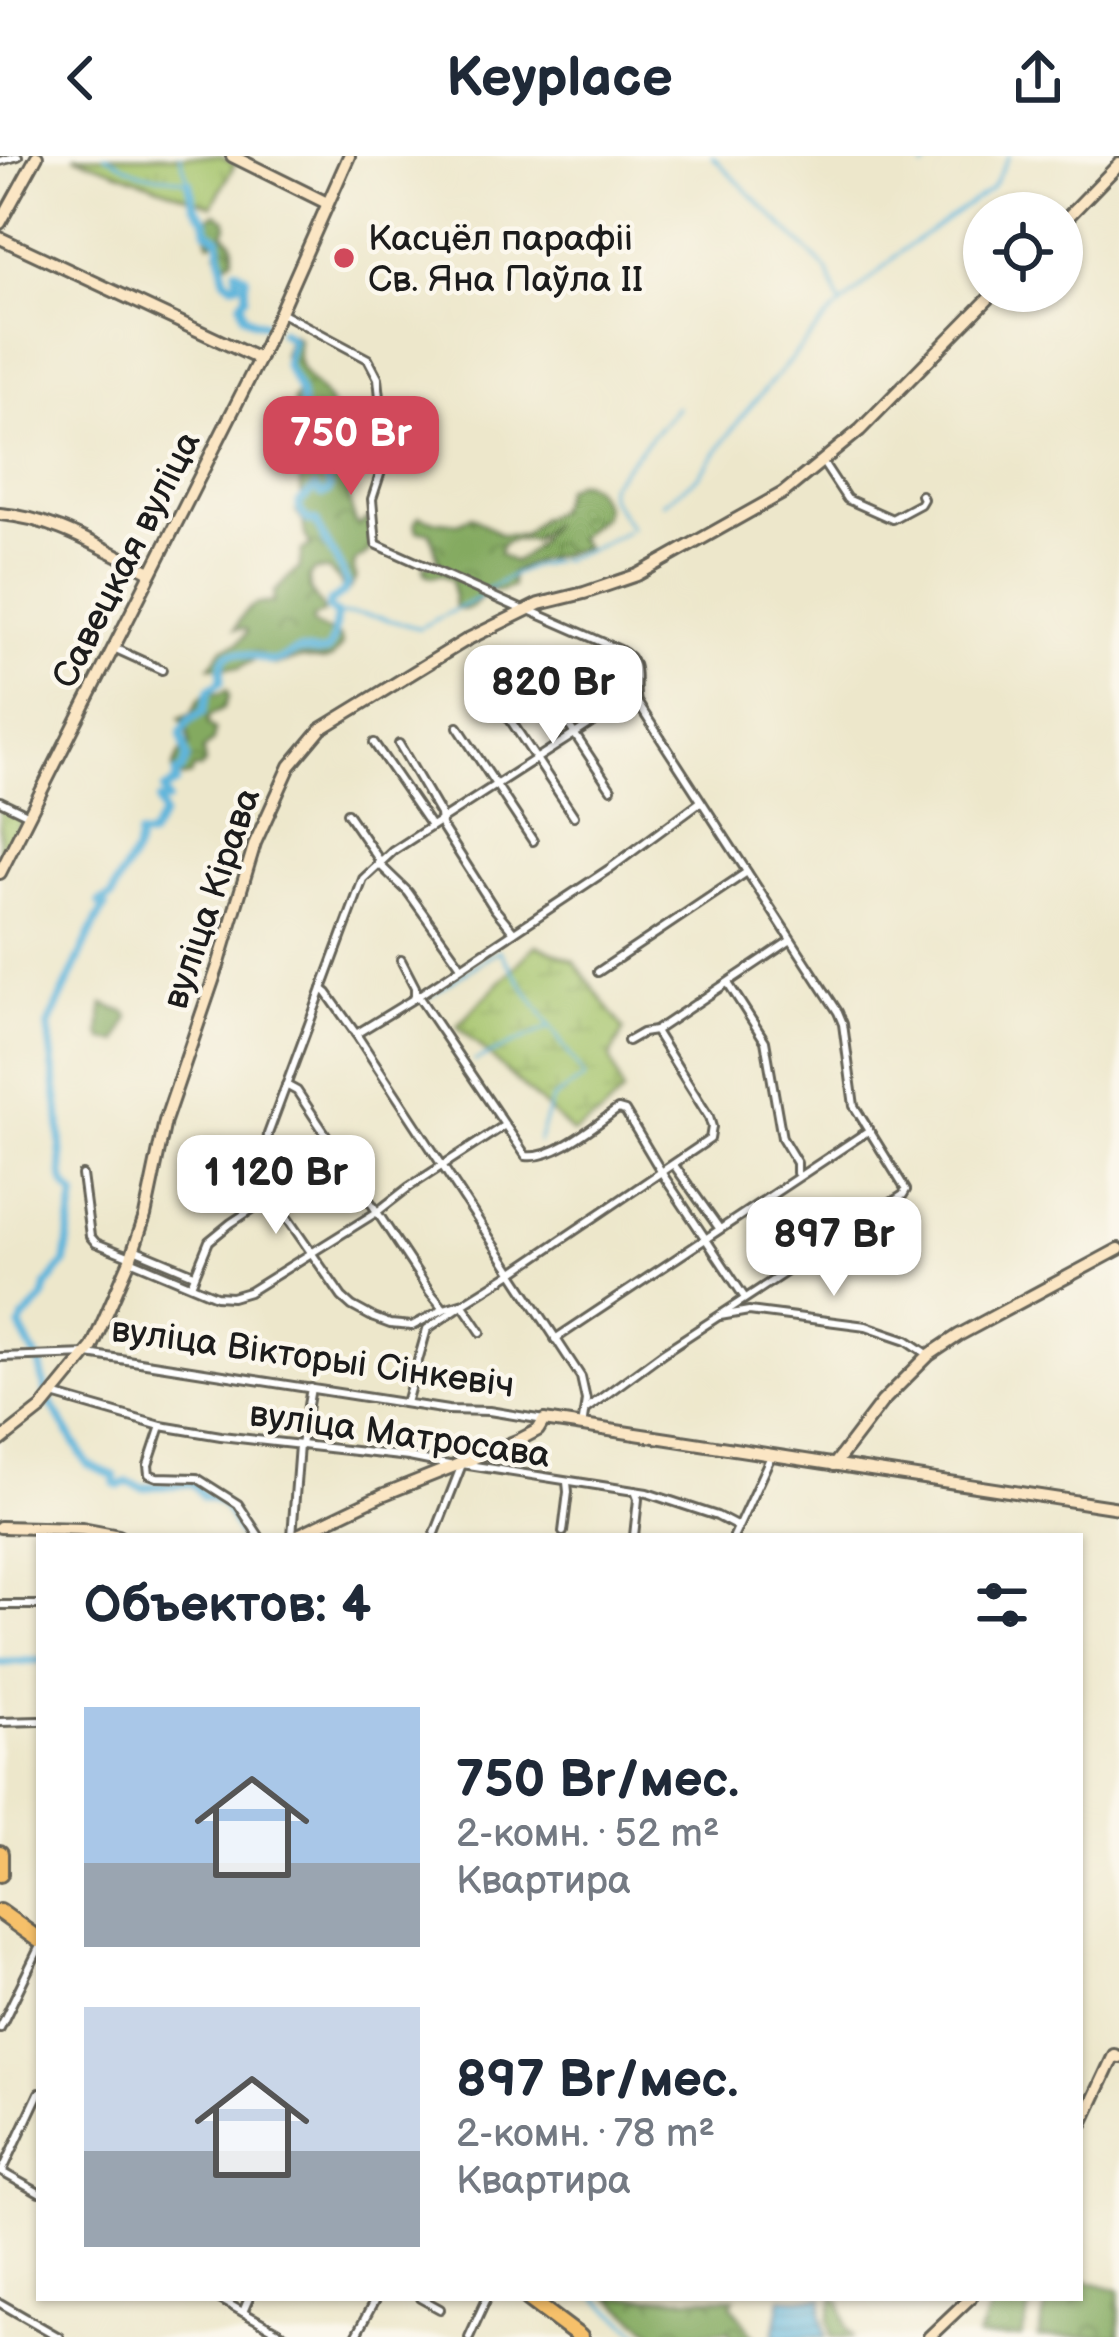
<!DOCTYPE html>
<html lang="ru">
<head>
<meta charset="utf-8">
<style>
	:root { --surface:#fff; --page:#f6f6f7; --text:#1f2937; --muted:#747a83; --accent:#d1495b }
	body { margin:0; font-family:"Balsamiq Sans",sans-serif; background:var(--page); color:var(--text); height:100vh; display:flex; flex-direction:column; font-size:45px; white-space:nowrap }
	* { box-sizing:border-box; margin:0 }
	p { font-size:39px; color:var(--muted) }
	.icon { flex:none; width:66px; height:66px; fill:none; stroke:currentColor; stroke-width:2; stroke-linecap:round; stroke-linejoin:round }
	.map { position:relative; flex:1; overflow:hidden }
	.sheet { position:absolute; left:36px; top:1377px; width:1047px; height:768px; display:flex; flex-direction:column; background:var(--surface); border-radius:0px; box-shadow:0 3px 9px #0004 }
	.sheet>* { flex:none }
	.controls { position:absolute; left:963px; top:36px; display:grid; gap:24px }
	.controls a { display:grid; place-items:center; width:120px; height:120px; border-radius:50%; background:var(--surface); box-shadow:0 3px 9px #0004; font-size:60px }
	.price { position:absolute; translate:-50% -102px; padding:0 27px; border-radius:24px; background:#fff; color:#222; font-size:39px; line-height:78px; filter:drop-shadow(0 3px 6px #0008) }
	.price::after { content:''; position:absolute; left:50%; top:72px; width:36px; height:27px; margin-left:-18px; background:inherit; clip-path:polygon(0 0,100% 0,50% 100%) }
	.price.on { background:var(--accent); color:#fff }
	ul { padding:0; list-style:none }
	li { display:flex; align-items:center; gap:36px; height:300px; padding:0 48px }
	li span { display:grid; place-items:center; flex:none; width:336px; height:240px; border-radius:0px; color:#555 }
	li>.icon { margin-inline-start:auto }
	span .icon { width:144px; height:144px; fill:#fffc; stroke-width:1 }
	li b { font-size:51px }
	h2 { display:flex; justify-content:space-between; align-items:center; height:144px; padding:0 48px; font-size:51px }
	header { display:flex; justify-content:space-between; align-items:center; height:156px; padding:0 48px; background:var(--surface); font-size:54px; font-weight:700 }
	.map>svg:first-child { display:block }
	.grass { fill:url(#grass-tufts); stroke:#607044; stroke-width:3 }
	.forest { fill:url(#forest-crowns); stroke:#50633e; stroke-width:3; fill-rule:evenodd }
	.wetland { fill:url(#wetland-marsh); stroke:#607044; stroke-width:3 }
	.park { fill:url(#park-crowns); stroke:#607044; stroke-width:3 }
	.water { fill:url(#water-rules); stroke:#3e687c; stroke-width:3 }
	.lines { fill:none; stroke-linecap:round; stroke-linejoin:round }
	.stream { stroke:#5fb5db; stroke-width:3 }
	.river { stroke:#5fb5db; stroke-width:8 }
	.street-casing { stroke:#656359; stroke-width:12 }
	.secondary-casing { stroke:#656359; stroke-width:16 }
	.primary-casing { stroke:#656359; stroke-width:20 }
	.street { stroke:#fff; stroke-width:6 }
	.secondary { stroke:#fbe6c4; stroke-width:10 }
	.primary { stroke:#f6c06b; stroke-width:14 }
	.poi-dot { fill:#d1495b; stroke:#fbf7ec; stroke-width:4.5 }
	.labels { text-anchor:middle; stroke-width:9; stroke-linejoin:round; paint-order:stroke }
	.poi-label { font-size:36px; fill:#1c1c1c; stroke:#fbf7ec; text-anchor:start }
	.street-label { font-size:36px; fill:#1c1c1c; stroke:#fbf7ec }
</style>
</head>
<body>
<header><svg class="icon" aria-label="back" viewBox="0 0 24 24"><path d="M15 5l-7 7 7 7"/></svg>Keyplace<svg class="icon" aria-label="share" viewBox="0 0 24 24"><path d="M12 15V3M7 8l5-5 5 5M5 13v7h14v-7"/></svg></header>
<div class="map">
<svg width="1119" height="2181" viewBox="0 0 1119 2181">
	<defs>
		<pattern id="grass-tufts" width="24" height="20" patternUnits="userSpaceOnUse" patternTransform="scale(3)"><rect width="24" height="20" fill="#a5c46c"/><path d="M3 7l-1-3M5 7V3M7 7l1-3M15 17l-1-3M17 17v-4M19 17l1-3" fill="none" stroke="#8da85d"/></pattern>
		<pattern id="forest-crowns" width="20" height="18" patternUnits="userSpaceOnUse" patternTransform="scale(3)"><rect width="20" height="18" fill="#84aa60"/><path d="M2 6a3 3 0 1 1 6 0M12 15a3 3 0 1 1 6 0" fill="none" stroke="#6b8a4e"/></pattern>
		<pattern id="wetland-marsh" width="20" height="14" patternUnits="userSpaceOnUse" patternTransform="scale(3)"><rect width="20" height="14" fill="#a5c46c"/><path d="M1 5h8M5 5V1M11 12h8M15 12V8" fill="none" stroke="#8da85d"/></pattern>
		<pattern id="park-crowns" width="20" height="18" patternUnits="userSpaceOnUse" patternTransform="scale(3)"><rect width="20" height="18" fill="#a5c46c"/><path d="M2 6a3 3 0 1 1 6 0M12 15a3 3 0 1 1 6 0" fill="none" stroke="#8da85d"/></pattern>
		<pattern id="water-rules" width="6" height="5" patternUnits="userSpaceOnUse" patternTransform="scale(3)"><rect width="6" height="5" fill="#5fb5db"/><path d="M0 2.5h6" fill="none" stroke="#4e92b1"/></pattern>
	</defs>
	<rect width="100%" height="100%" fill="#fbf7ec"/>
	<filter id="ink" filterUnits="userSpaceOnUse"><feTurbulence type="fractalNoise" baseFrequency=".00833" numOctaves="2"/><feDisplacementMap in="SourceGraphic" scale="24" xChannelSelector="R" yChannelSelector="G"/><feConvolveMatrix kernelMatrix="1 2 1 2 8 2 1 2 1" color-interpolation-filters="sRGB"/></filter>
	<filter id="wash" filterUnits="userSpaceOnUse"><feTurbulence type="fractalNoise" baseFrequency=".004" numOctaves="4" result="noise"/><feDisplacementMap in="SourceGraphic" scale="48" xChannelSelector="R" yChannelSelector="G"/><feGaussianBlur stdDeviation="2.7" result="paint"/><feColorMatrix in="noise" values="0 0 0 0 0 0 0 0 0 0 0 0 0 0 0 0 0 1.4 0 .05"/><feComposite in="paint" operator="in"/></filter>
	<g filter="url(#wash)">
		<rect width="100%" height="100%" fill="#ede7cb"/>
		<polygon class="grass" points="74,0 220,0 235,8 212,50"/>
		<g class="forest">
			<path d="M216,57L226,64L227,71L223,77C233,84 235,89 233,102L223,109L217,96L222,83L217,81L211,87L209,86L203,66Z"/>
			<path d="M293,179L299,184C291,225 324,225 334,258C355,271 357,265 342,288C351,316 344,344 358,370L367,363L370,365L372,392C362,407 349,398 356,422L348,435L344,436L340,425L328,414H315L309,420L310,434L324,454L323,457L313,462V468C324,478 340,472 342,489L332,502L324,505L302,502L276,509L256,503L239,512L210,510L223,492L238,487L247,477L246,473H235C243,455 252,445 273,447L274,436C284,429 288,419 299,413L302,394L311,390L305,379L303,365L296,356L302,344L297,286L308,270L297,257L293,245L300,233L292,225L289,207L283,199L289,182Z"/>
			<path d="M576,326C594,325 597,337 605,352L603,360L577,382L585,391C560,400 534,402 511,417L512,431L500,435L488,434C479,444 470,459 455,452L452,424L441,418L433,421L425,418L424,410L439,406L430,376L417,375L415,367L419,360L432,364L458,367L472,360L501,379H523L540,363L557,354L564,333ZM551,367C541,383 530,399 513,406L499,398C500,380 519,384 533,384Z"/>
			<polygon points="227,534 229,540 224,552 208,561 208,567 215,575 213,585 203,594 205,608 200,613 194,612 191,620 178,622 173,613 179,598 190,589 187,571 192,565 182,565 180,562 192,557 199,543 209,536 219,538"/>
			<polygon points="103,848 127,857 129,861 118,886 104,884 100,878"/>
			<polygon points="1080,2123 1119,2134 1119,2181 1038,2181 1048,2142 1080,2142"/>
			<polygon points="610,2142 735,2142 732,2149 755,2181 731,2181 729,2175 693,2177 690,2181 659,2181"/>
			<polygon points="834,2142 841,2145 846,2169 854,2181 832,2181 829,2164"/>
			<polygon points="996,2142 1033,2142 1022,2181 977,2181"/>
		</g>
		<polygon class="wetland" points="536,789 574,805 624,874 610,901 623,937 600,960 573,977 457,870"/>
		<polygon class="park" points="0,649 23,661 0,706"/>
		<polygon class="water" points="781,2142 824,2142 822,2158 826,2181 774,2181"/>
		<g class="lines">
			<g class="stream">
				<path d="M105,0C119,5 132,15 146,18C161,22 174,20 189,26"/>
				<polyline points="180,0 189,26"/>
				<polyline points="712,0 827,114 841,150"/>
				<polyline points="924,12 933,0"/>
				<polyline points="663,347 699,320 743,259 823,166 903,94 992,32 1009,0"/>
				<polyline points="631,372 609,340 609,329 677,251"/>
				<path d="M487,433C505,425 523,411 542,408C574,401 598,391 626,375"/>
				<path d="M337,459C364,455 393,465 419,472L482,440"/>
				<polyline points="429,841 499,794 585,922 552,943 538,986"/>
				<polyline points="475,905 550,871"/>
				<polyline points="596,2142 645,2181"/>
			</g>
			<g class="river">
				<polyline points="189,26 194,49 205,63 207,75 219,82 224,122 232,128 238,127 236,113 246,120 246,140 241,147 244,159 253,165 264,168"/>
				<path d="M241,1380C230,1361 228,1343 203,1341C193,1323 191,1327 173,1330C162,1331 155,1328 144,1332L127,1326L119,1330L115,1327V1320L88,1309L47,1241L40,1209L20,1171L24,1162L43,1143L46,1130L65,1107L75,1040L65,1029L63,1023L59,954L48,870L94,770L105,750L99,748L100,746L112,741C117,719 138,703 139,680L150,681L163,659L159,645L168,644L164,634L176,627V617L181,615L187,602L181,577L189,564L203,556L209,534L221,526C222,520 220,514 222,508C227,486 260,504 272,505C283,506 289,496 299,495C307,494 318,500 327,495C335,489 334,468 337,459L329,453V447L343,437L347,429C341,406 324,387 316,365H308L300,355L299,347L315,332L322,339L328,336L330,332L302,250L300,236L286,208L292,184L281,176"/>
				<polyline points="0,1506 39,1504"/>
			</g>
		</g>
	</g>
	<g filter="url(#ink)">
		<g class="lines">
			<g class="street-casing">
				<g id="street">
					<polyline points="0,5 18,0"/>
					<polyline points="280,156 368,203 378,222 386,300 372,343 376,388 523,454"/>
					<polyline points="822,305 847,343 892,363 920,348 923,343 921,339"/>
					<path d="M531,455L620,494C644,506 632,526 637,546L838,856L843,868L854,950L906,1034L903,1039L664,1196L585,1254"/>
					<polyline points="116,493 162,514"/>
					<polyline points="537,521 611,633"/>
					<polyline points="635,539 393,695 363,723 268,978 266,1006 272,1040 342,1141 352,1150 374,1162 390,1168 412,1170 444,1153 464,1147 512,1117 710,983 712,971 709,961 655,875"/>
					<polyline points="497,544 574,660"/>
					<polyline points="458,571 533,685"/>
					<polyline points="374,587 431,670"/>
					<polyline points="399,588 440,658 441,669 494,752 514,776"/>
					<polyline points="0,645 29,659"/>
					<polyline points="347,657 380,705"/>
					<polyline points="378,707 408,736 461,810"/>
					<polyline points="401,804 415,831 415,842"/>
					<polyline points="598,816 747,716"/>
					<polyline points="728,827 765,885 782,982 797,1007 797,1017"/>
					<polyline points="322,833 327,837 356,878 581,1221 586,1244 582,1271"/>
					<path d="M418,840L526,1000C554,1004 595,969 618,953L625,955L665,1022L745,1142"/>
					<polyline points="356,878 418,840 609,713 700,646"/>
					<polyline points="628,885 642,877 655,875 791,784"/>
					<polyline points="286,929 297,935 430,1136 444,1153"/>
					<polyline points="674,1009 719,1072"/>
					<polyline points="82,1019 90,1080 96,1087 131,1101"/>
					<polyline points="134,1093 194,1118"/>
					<polyline points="130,1104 216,1140 232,1141 249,1136 377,1056 409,1031 505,969"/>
					<polyline points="191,1129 209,1085 231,1067 272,1040"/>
					<polyline points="462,1148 481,1176"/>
					<polyline points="720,1160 749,1155 866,1170 907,1184 929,1199"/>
					<polyline points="555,1183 868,975"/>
					<polyline points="0,1201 88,1198 448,1254 489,1255 544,1264"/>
					<polyline points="53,1239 161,1270 221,1280 409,1301 449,1309"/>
					<polyline points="406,1247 427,1173 459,1151"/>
					<polyline points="161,1270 148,1309 149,1318 157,1321 197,1322 238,1348 259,1380"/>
					<polyline points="301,1289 311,1232"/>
					<polyline points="462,1308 647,1337 717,1360 738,1371"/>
					<polyline points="563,1376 568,1336 567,1326"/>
					<polyline points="292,1380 299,1289"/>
					<polyline points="434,1380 461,1311"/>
					<polyline points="634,1380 638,1343 635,1335"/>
					<polyline points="734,1380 771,1300"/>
					<polyline points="0,1449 39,1449"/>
					<polyline points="0,1566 39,1565"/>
					<polyline points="0,1872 39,1792"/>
					<polyline points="0,2015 39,2037"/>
					<polyline points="2,2016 39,1937"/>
					<polyline points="218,2142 287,2181"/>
					<polyline points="420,2142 440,2153"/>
					<polyline points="0,2147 59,2181"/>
					<polyline points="243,2156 249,2142"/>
					<polyline points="355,2181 376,2142"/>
					<polyline points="469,2181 487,2142"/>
				</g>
			</g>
			<g class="secondary-casing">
				<g id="secondary">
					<polyline points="232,0 327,47"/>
					<polyline points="0,67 37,0"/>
					<polyline points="1062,67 1119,8"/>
					<polyline points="0,82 259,203"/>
					<path d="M0,358C55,362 102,393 151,416"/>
					<polyline points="0,717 259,203 349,0"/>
					<polyline points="0,1285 42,1252 92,1191 130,1104 145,1060 165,965 218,810 255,687 290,610 321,573 468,483 539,448 584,437 637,419 783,337 860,274 996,135"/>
					<polyline points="834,1309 882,1246 929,1199 959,1179 1119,1093"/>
					<polyline points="0,1371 82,1373 119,1380"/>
					<polyline points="296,1380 382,1339 519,1284 538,1274 544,1264 1119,1352"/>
					<polyline points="1080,1972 1114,1899 1119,1901"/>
					<polyline points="929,2181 970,2142"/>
				</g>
			</g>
			<g class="primary-casing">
				<g id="primary">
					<polyline points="0,1697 0,1718"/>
					<polyline points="0,1756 39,1784"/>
					<polyline points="528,2142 580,2181"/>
				</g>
			</g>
			<use href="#street" class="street"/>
			<use href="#secondary" class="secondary"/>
			<use href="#primary" class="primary"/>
		</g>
	</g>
	<circle class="poi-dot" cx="344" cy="102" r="12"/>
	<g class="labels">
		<g class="poi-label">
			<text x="368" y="94">Касцёл парафіі<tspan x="368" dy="41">Св. Яна Паўла II</tspan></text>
		</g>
		<g class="street-label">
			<text transform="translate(125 403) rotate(-63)" y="13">Савецкая вуліца</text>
			<text transform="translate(210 742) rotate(-71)" y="13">вуліца Кірава</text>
			<text transform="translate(313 1200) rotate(8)" y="13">вуліца Вікторыі Сінкевіч</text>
			<text transform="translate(400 1277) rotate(8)" y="13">вуліца Матросава</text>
		</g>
	</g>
</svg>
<div class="controls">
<a><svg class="icon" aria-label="locate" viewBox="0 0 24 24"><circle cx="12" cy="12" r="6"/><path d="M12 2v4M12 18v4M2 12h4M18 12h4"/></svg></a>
</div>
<b class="price on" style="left:351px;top:342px">750 Br</b>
<b class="price" style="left:553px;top:591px">820 Br</b>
<b class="price" style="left:276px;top:1081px">1 120 Br</b>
<b class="price" style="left:834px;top:1143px">897 Br</b>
<section class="sheet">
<h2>Объектов: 4<svg class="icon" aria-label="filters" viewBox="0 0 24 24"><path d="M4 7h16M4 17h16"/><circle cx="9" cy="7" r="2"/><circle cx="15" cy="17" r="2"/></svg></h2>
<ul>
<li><span style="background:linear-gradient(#a9c7e8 65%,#9aa5b1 0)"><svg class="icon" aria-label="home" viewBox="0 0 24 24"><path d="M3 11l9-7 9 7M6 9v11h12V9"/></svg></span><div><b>750 Br/мес.</b><p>2-комн. · 52 m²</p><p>Квартира</p></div></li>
<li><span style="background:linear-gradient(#c9d6e8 60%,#9aa5b1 0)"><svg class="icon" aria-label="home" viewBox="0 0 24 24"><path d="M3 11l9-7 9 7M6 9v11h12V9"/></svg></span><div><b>897 Br/мес.</b><p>2-комн. · 78 m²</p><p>Квартира</p></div></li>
</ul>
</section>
</div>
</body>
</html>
